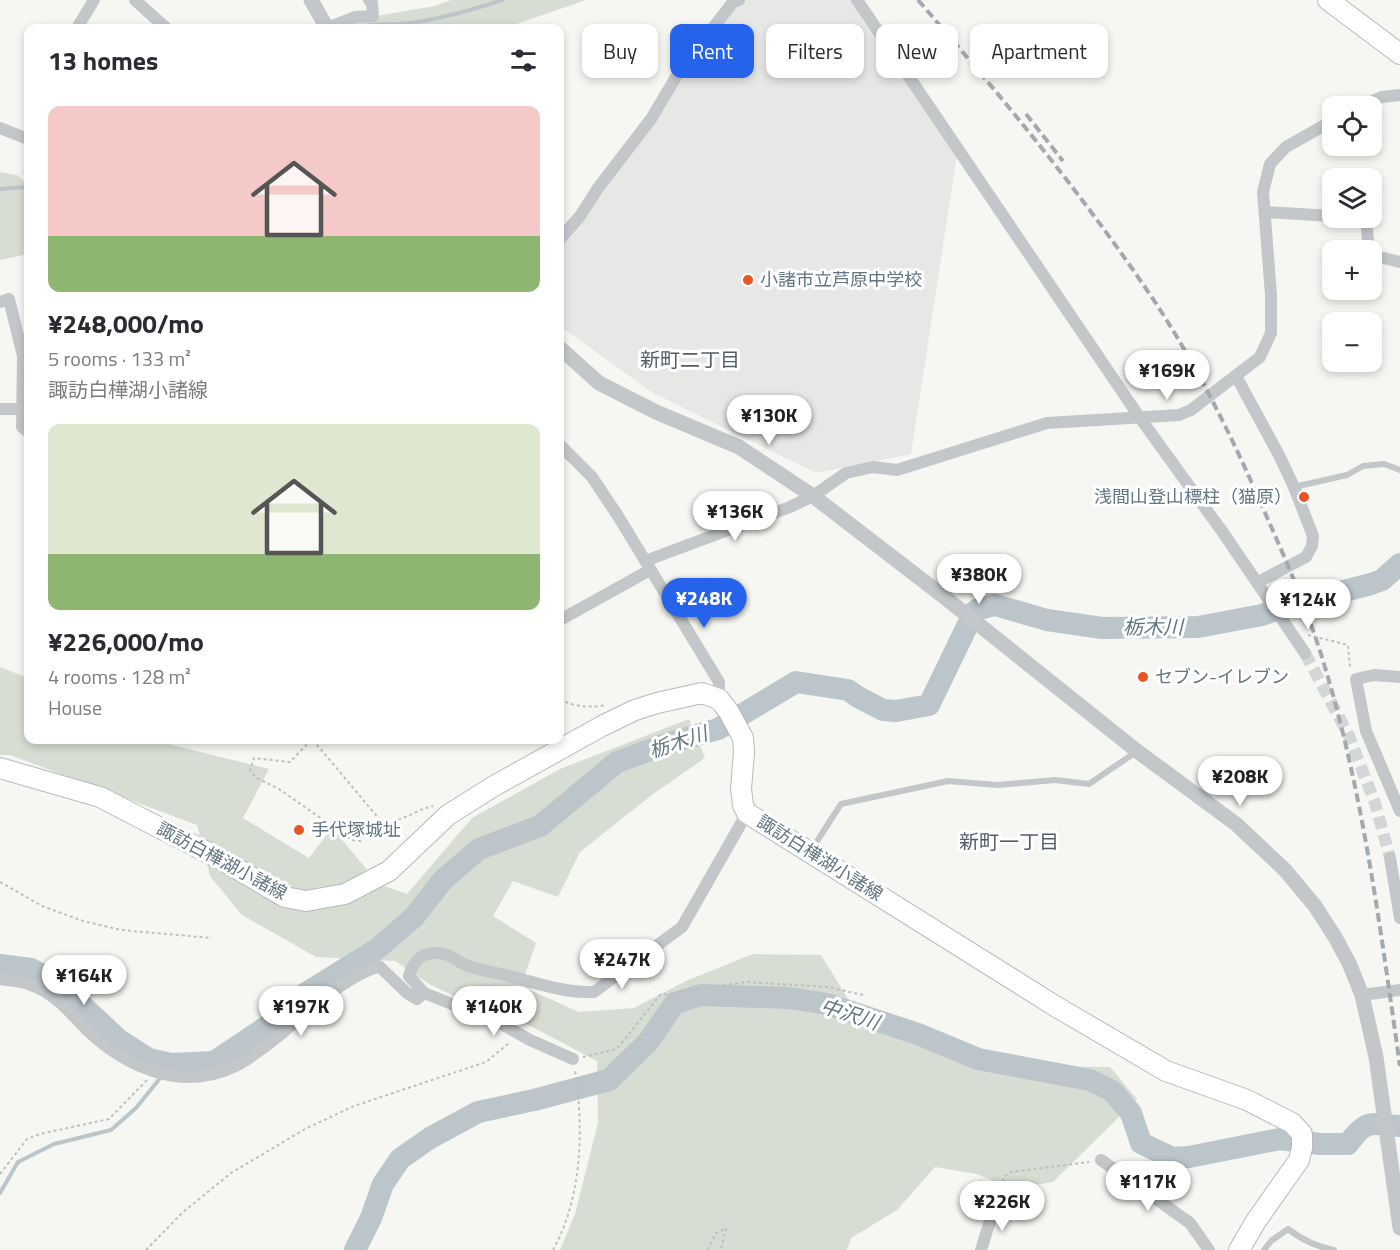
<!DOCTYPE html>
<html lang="en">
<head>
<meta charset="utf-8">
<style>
	:root { --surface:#fff; --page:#f7f7f7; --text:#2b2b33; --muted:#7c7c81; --accent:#2563eb }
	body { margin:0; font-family:"Titillium Web","Noto Sans JP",sans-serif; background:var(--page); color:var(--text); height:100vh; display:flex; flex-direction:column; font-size:22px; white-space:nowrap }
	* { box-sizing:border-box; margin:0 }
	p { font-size:20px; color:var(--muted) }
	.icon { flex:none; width:33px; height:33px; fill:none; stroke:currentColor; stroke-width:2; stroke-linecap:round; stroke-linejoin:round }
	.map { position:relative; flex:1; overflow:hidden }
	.sheet { position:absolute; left:24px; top:24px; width:540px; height:720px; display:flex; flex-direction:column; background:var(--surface); border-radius:12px; box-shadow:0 3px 9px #0003 }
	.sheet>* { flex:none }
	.guide { position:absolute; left:582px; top:24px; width:570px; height:54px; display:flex; gap:12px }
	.controls { position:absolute; left:1322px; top:96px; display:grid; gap:12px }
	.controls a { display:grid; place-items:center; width:60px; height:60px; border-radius:12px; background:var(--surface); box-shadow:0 3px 9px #0003; font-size:30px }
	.price { position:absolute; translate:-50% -51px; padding:0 14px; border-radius:21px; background:#fff; color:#222; font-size:20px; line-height:39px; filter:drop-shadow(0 2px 3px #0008) }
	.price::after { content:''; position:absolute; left:50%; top:36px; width:18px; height:14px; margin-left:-9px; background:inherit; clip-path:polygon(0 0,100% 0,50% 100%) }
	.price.on { background:var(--accent); color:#fff }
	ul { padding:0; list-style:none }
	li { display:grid; align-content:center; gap:12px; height:318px; padding:0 24px }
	li span { display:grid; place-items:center; height:186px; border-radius:12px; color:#555 }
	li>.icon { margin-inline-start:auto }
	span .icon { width:108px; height:108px; fill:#fffc; stroke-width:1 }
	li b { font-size:26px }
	h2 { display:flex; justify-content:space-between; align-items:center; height:72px; padding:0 24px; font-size:26px }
	.pill { padding:0 21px; border-radius:12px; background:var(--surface); box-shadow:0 3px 9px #0003; font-size:21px; line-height:54px }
	.pill.on { background:var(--accent); color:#fff }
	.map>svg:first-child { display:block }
	.built { fill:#e7e8e6 }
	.green { fill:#d7ddd3 }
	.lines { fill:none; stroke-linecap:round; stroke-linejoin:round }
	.stream { stroke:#bbc5ca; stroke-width:4 }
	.river { stroke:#bbc5ca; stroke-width:22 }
	.minor-tunnel { stroke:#d2d6d6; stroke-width:12; stroke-dasharray:12 6; stroke-linecap:butt }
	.primary-casing { stroke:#b6babe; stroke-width:22 }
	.trunk-casing { stroke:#b6b9bc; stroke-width:22 }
	.path { stroke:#bdbfc1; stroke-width:2; stroke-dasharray:3 3; stroke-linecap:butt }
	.service { stroke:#c3c7ca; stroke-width:6 }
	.minor { stroke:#c3c7ca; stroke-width:12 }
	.tertiary { stroke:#c3c7ca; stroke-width:15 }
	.primary { stroke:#fff; stroke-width:20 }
	.trunk { stroke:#fff; stroke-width:20 }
	.rail { stroke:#a3a9af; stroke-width:4; stroke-dasharray:9 4.5; stroke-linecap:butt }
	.poi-dot { fill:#e65522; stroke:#fff; stroke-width:2 }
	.labels { text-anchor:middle; stroke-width:6; stroke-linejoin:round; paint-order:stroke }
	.poi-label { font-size:18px; fill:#647584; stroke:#fff; text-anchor:start }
	.street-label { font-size:18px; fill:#647584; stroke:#fff }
	.neighbourhood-label { font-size:20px; fill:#525e69; stroke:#fff }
	.water-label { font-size:20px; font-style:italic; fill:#607781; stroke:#fff }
</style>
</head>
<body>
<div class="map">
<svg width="1400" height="1250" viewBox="0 0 1400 1250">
	<rect width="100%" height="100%" fill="#f6f6f2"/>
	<polygon class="built" points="739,0 857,0 958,148 911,454 816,473 653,393 560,326 560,234"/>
	<g class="green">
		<polygon points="451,0 586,0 505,28 348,28 341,22 435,6"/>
		<polygon points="0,172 17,175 28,185 28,254 0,260"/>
		<polygon points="0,667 28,678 28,740 136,740 156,741 269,769 243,818 309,858 332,828 379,884 407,894 472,818 560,769 689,719 705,758 653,794 580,852 558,897 513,881 493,916 536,943 521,986 579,1012 634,1008 686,981 753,954 821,955 863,1023 971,1066 1110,1067 1137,1099 1053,1182 1011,1189 977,1174 935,1167 897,1210 851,1238 847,1250 560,1250 575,1214 598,1123 597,1061 519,1020 460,999 431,985 395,961 316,957 242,915 210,876 197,825 10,755 0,755"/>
	</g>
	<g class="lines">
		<g class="stream">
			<path d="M359,28C372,23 387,25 401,24C435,21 470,10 503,0"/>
			<polyline points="0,189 28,187"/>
			<polyline points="0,1193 18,1162 54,1144 111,1130 136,1108 161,1077"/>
		</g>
		<g class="river">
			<polyline points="0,965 31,969 58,983 119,1040 149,1059 171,1064 214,1062 266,1027 306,993 377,949 414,917 443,880 479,849 540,826 617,762 666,744 718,729 796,682 848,690 858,697 883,710 896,711 929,705 974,612 978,609 995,605 1047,620 1102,628 1198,627 1262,615 1321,593 1340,592 1371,584 1382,580 1400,564"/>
			<path d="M355,1250L371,1218L383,1184L400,1159L430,1138L478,1112L534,1100L609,1080L648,1042L675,1003L701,995L789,998L827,1004L918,1034L978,1059L1090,1080L1112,1091L1131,1113L1141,1143L1172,1158L1189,1157L1280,1139L1320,1144H1348C1367,1118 1370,1124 1400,1126"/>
		</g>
		<polyline class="minor-tunnel" points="1305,653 1349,736 1375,803 1390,858"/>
		<g class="primary-casing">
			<polyline id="primary" points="0,768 100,797 222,860 285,897 306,901 345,894 389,871 448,815 494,786 602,726 635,710 657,703 702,693 719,699 729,712 743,738 744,752 741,789 743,805 747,813 1055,1006 1166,1071 1247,1100 1292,1123 1302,1134 1302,1148 1299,1160 1256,1221 1239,1250"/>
		</g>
		<g class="trunk-casing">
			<polyline id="trunk" points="1328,0 1400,54"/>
		</g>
		<g class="path">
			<polyline points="1308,635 1348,645 1350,667"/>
			<path d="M560,699C574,707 589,708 606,705"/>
			<path d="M311,740L290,762L254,758L250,770L255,777L279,789L352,840L360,841L381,821C403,823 412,811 433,806"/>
			<polyline points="313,740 380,820"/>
			<polyline points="0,882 42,906 83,921 121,930 212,938"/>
			<polyline points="583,1057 617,1049 660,995 746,982 828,987 863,995"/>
			<polyline points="0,1174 27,1139 40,1134 109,1119 147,1080"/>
			<polyline points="999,1193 1004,1177 1011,1172 1089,1162"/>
			<polyline points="146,1250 182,1213 231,1173 305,1129 354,1106 486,1062 509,1043"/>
			<path d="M553,1250C582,1198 584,1129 575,1071"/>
			<polyline points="708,1250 716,1233 726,1228 721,1250"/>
		</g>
		<g class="service">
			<polyline points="1294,487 1347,475 1363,466 1384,464 1400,470"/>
			<polyline points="812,849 841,804 948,781 998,785 1055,780 1089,784 1136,752"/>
			<path d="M1264,1250L1271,1241L1288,1229C1301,1239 1317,1247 1334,1250"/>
		</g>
		<g class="minor">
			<polyline points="135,0 166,28"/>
			<polyline points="857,0 1140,418 1224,534 1305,653"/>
			<polyline points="77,28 94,0"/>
			<polyline points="327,28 355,17 373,16 372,3 369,0"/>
			<polyline points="1361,106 1382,97 1400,95"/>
			<polyline points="0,128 28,139"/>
			<polyline points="1265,212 1332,216"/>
			<polyline points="1349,218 1366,219 1369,250"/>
			<polyline points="560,239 580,216 598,188 651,119 679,72 733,2 739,0"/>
			<polyline points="1371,255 1400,262"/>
			<polyline points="0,302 9,299 23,356 22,427 28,432"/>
			<polyline points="1236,376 1279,455 1294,487 1313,536 1312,546 1306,557 1258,582"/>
			<polyline points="0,409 22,409"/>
			<polyline points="560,445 592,477 618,516 719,682 719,699"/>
			<polyline points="645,561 790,507 813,496 846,473 873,467 897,470 1047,423 1179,415 1191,410 1260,357 1271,333 1271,295 1263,192 1270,164 1286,147 1332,121"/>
			<polyline points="560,620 650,570"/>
			<polyline points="1400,677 1374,675 1356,679 1366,731 1400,811"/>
			<polyline points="1390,858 1400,918"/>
			<path d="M0,979C10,981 22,981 31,985C55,993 71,1014 88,1031C127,1068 182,1091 233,1067C243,1063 252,1056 260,1050C300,1022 333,982 379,966L407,993L417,999L424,993"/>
			<polyline points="1362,995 1400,990"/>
			<path d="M573,1059L530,1040L500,1023L424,993L409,976C413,963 419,954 434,953C449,952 455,961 468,966C482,971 498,973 513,977C540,984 566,993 594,992L682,927L747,813"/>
			<polyline points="1101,1160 1190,1223 1209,1250"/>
			<polyline points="981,1250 995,1205"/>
		</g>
		<g class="tertiary">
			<polyline points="311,0 327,28"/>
			<polyline points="560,348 599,383 656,412 739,447 813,496 943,596 1137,751 1236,824 1285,870 1315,906 1335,937 1349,963 1362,995 1376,1057 1400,1228"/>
		</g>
		<use href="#primary" class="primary"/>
		<use href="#trunk" class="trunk"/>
		<g class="rail">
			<path d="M918,0C1002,97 1084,196 1155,302C1199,369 1234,441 1266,515C1286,560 1306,607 1321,654C1363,789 1380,927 1400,1066"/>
			<polyline points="1026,114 1063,161"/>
		</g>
	</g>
	<g class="poi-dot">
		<circle cx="748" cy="280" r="6"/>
		<circle cx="1304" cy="497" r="6"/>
		<circle cx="1143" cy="677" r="6"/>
		<circle cx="299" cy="830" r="6"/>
	</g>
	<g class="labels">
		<g class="poi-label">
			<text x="760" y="286">小諸市立芦原中学校</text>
			<text x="1292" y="503" text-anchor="end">浅間山登山標柱（猫原）</text>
			<text x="1155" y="683">セブン-イレブン</text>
			<text x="311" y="836">手代塚城址</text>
		</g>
		<g class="street-label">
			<text transform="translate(820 858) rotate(32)" y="6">諏訪白樺湖小諸線</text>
			<text transform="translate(222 861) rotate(28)" y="6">諏訪白樺湖小諸線</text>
		</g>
		<g class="neighbourhood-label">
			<text x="690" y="367">新町二丁目</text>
			<text x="1009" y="849">新町一丁目</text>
		</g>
		<g class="water-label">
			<text x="1153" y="634">栃木川</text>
			<text transform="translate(678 742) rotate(-18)" y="7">栃木川</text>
			<text transform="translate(850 1014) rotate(18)" y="7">中沢川</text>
		</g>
	</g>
</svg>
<div class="controls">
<a><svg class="icon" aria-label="locate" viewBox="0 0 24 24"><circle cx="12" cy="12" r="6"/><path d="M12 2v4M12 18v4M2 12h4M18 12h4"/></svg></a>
<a><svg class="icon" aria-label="layers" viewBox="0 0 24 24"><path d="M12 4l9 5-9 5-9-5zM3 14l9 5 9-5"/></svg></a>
<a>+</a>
<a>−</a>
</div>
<b class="price" style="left:1167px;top:401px">¥169K</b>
<b class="price" style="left:769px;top:446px">¥130K</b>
<b class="price" style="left:735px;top:542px">¥136K</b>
<b class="price" style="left:979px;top:605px">¥380K</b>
<b class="price on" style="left:704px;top:629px">¥248K</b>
<b class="price" style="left:1308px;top:630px">¥124K</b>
<b class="price" style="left:1240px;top:807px">¥208K</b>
<b class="price" style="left:622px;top:990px">¥247K</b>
<b class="price" style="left:84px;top:1006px">¥164K</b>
<b class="price" style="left:301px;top:1037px">¥197K</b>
<b class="price" style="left:494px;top:1037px">¥140K</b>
<b class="price" style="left:1148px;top:1212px">¥117K</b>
<b class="price" style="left:1002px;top:1232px">¥226K</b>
<div class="guide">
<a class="pill">Buy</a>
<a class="pill on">Rent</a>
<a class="pill">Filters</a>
<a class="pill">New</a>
<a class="pill">Apartment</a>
</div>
<section class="sheet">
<h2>13 homes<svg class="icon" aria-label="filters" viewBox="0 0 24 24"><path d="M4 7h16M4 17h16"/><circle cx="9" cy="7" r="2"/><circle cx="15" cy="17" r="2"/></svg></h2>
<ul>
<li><span style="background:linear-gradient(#f6c9c9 70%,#8fb573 0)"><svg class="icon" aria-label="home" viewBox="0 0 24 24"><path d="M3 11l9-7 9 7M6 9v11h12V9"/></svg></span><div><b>¥248,000/mo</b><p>5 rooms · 133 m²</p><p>諏訪白樺湖小諸線</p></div></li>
<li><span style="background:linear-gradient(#dfe7d0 70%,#8fb573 0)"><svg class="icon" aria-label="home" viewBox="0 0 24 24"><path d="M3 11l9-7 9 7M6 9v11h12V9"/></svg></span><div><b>¥226,000/mo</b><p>4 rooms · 128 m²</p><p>House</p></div></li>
</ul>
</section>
</div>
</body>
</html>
